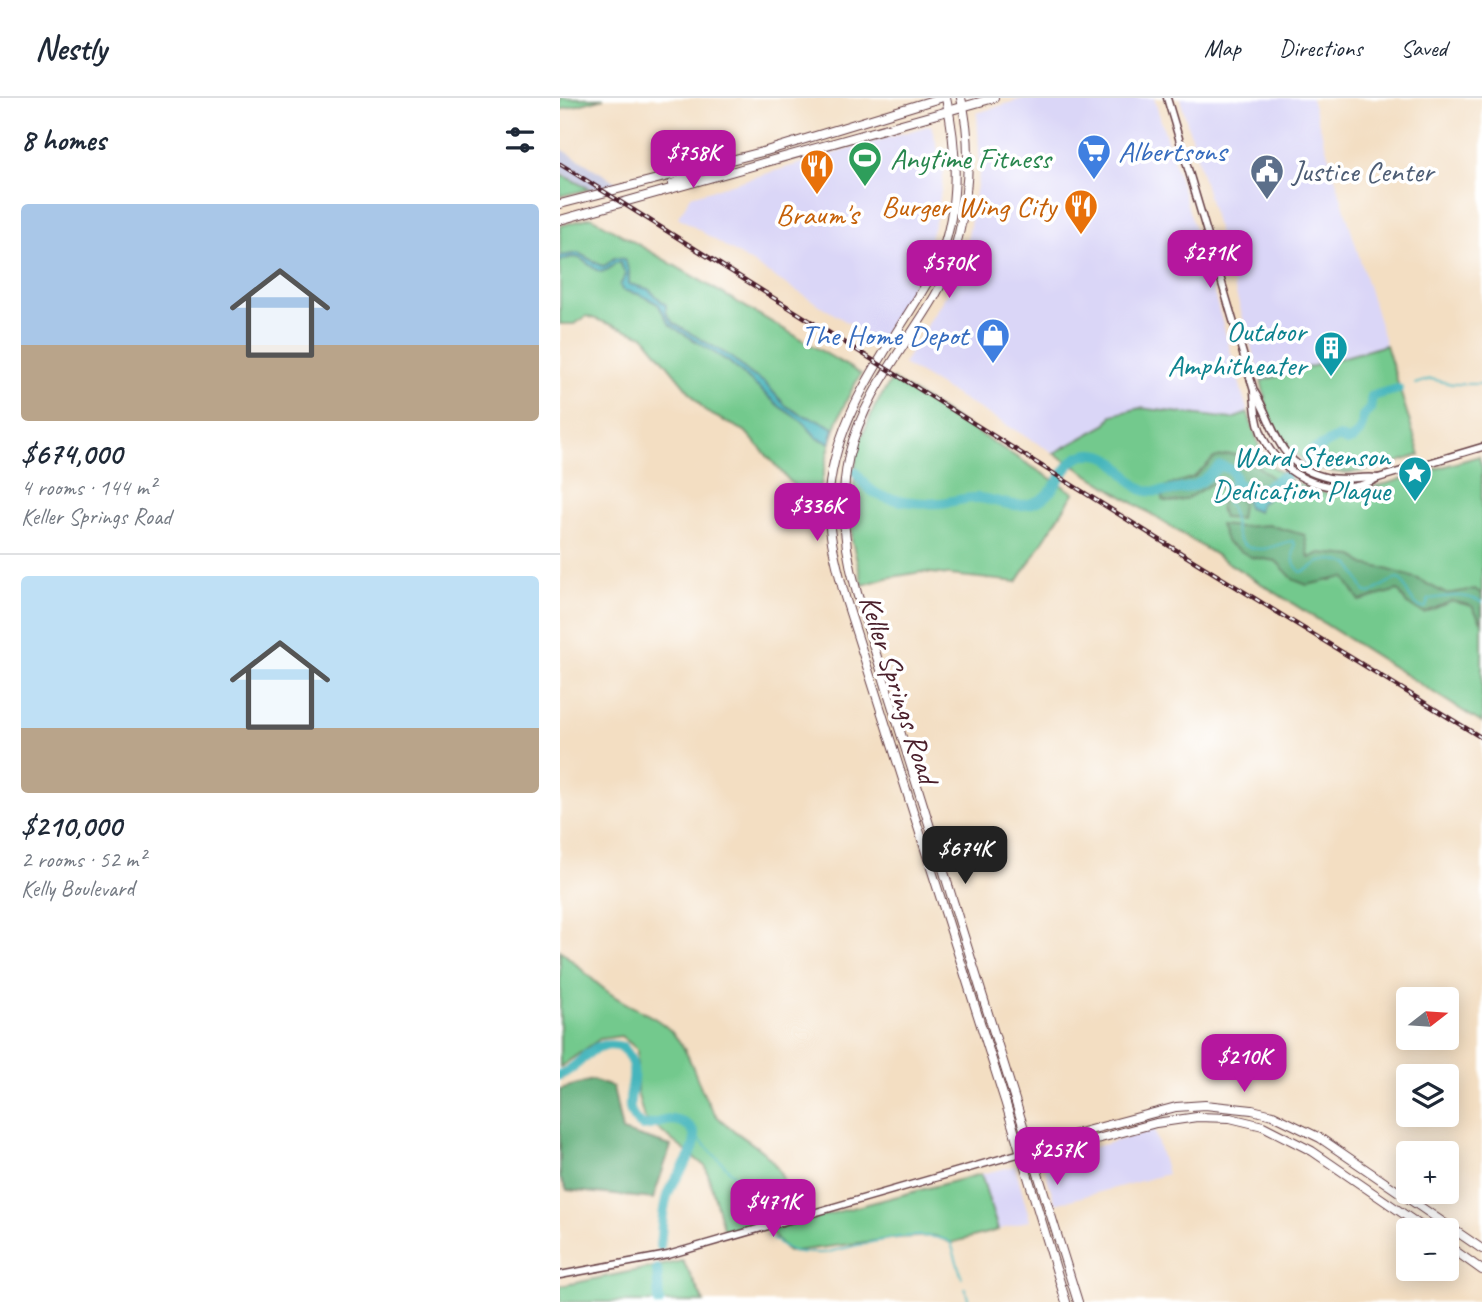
<!DOCTYPE html>
<html lang="en">
<head>
<meta charset="utf-8">
<style>
	:root { --surface:#fff; --page:#f2f2f3; --text:#1f2937; --muted:#747a83; --line:#e0e1e3; --accent:#b5179e }
	body { margin:0; font-family:Caveat,sans-serif; background:var(--page); color:var(--text); height:100vh; display:flex; flex-direction:column; font-size:26px; white-space:nowrap }
	* { box-sizing:border-box; margin:0 }
	p { font-size:23px; color:var(--muted) }
	.icon { flex:none; width:38px; height:38px; fill:none; stroke:currentColor; stroke-width:2; stroke-linecap:round; stroke-linejoin:round }
	.map { position:relative; flex:1; overflow:hidden }
	.details { display:flex; flex-direction:column; background:var(--surface); width:560px }
	.details>* { flex:none }
	.needle { width:46px; rotate:73deg }
	.fabs { position:absolute; left:836px; top:889px; display:grid; gap:14px }
	.fabs a { display:grid; place-items:center; width:63px; height:63px; border-radius:7px; background:var(--surface); box-shadow:0 4px 18px #0003; font-size:35px }
	.price { position:absolute; translate:-50% -60px; padding:0 16px; border-radius:14px; background:var(--accent); color:#fff; font-size:23px; line-height:46px; filter:drop-shadow(0 2px 4px #0008) }
	.price::after { content:''; position:absolute; left:50%; top:42px; width:21px; height:16px; margin-left:-10px; background:inherit; clip-path:polygon(0 0,100% 0,50% 100%) }
	.price.on { background:#222; color:#fff }
	ul { padding:0; list-style:none }
	li { display:grid; align-content:center; gap:14px; height:371px; padding:0 21px }
	li+li { border-top:2px solid var(--line) }
	li span { display:grid; place-items:center; height:217px; border-radius:7px; color:#555 }
	li>.icon { margin-inline-start:auto }
	span .icon { width:126px; height:126px; fill:#fffc; stroke-width:1 }
	li b { font-size:30px }
	h2 { display:flex; justify-content:space-between; align-items:center; height:84px; padding:0 21px; font-size:30px }
	header { display:flex; align-items:center; gap:42px; box-sizing:border-box; height:98px; padding:0 35px; background:var(--surface); border-bottom:2px solid var(--line) }
	header strong { font-size:33px }
	nav { display:flex; gap:38px; margin-inline-start:auto; font-size:24px }
	main { display:flex; flex:1; min-height:0 }
	.map>svg:first-child { display:block }
	.built { fill:#dad6f7 }
	.industrial { fill:#c0c2dd }
	.green { fill:#73c98d; stroke:#5e745c; stroke-width:2 }
	.forest { fill:#5ead78; stroke:#546652; stroke-width:2 }
	.water { fill:#45b5bc; stroke:#486a74; stroke-width:2 }
	.lines { fill:none; stroke-linecap:round; stroke-linejoin:round }
	.stream { stroke:#45b5bc; stroke-width:2 }
	.river { stroke:#45b5bc; stroke-width:10 }
	.minor-casing { stroke:#633c42; stroke-width:9 }
	.major-casing { stroke:#633c42; stroke-width:10 }
	.minor { stroke:#fff; stroke-width:6 }
	.major { stroke:#fff; stroke-width:8 }
	.rail-casing { stroke:#4a1f2b; stroke-width:4.5 }
	.rail { stroke:#fff; stroke-width:2; stroke-dasharray:5; stroke-linecap:butt }
	.labels { text-anchor:middle; stroke-width:7; stroke-linejoin:round; paint-order:stroke }
	.shop-label { font-size:30px; fill:#366cbe; stroke:#fff; text-anchor:start }
	.leisure-label { font-size:30px; fill:#27864d; stroke:#fff; text-anchor:start }
	.service-label { font-size:30px; fill:#4e5e75; stroke:#fff; text-anchor:start }
	.food-label { font-size:30px; fill:#c56008; stroke:#fff; text-anchor:end }
	.culture-label { font-size:30px; fill:#0d838f; stroke:#fff; text-anchor:end }
	.street-label { font-size:30px; fill:#4a1f2b; stroke:#fff }
</style>
</head>
<body>
<header>
<strong>Nestly</strong>
<nav><a>Map</a><a>Directions</a><a>Saved</a></nav>
</header>
<main>
<section class="details">
<h2>8 homes<svg class="icon" aria-label="filters" viewBox="0 0 24 24"><path d="M4 7h16M4 17h16"/><circle cx="9" cy="7" r="2"/><circle cx="15" cy="17" r="2"/></svg></h2>
<ul>
<li><span style="background:linear-gradient(#a9c7e8 65%,#b9a48a 0)"><svg class="icon" aria-label="home" viewBox="0 0 24 24"><path d="M3 11l9-7 9 7M6 9v11h12V9"/></svg></span><div><b>$674,000</b><p>4 rooms · 144 m²</p><p>Keller Springs Road</p></div></li>
<li><span style="background:linear-gradient(#bfe0f5 70%,#b9a48a 0)"><svg class="icon" aria-label="home" viewBox="0 0 24 24"><path d="M3 11l9-7 9 7M6 9v11h12V9"/></svg></span><div><b>$210,000</b><p>2 rooms · 52 m²</p><p>Kelly Boulevard</p></div></li>
</ul>
</section>
<div class="map">
<svg width="922" height="1204" viewBox="0 0 922 1204">
	<rect width="100%" height="100%" fill="#fff"/>
	<filter id="ink" filterUnits="userSpaceOnUse"><feTurbulence type="fractalNoise" baseFrequency=".0143" numOctaves="2"/><feDisplacementMap in="SourceGraphic" scale="14" xChannelSelector="R" yChannelSelector="G"/><feConvolveMatrix kernelMatrix="1 2 1 2 8 2 1 2 1" color-interpolation-filters="sRGB"/></filter>
	<filter id="wash" filterUnits="userSpaceOnUse"><feTurbulence type="fractalNoise" baseFrequency=".00686" numOctaves="4" result="noise"/><feDisplacementMap in="SourceGraphic" scale="28" xChannelSelector="R" yChannelSelector="G"/><feGaussianBlur stdDeviation="1.57" result="paint"/><feColorMatrix in="noise" values="0 0 0 0 0 0 0 0 0 0 0 0 0 0 0 0 0 1.4 0 .05"/><feComposite in="paint" operator="in"/></filter>
	<g filter="url(#wash)">
		<rect width="100%" height="100%" fill="#f3dec2"/>
		<g class="built">
			<polygon points="465,0 594,0 647,171 688,315 672,321 580,310 494,355 343,266 389,192 407,144 420,71 417,15"/>
			<polygon points="620,0 751,0 826,247 701,283"/>
			<polygon points="371,27 384,72 377,118 359,176 319,244 118,119 131,98"/>
			<polygon points="594,1032 607,1076 495,1106 483,1064"/>
			<polygon points="455,1068 470,1122 438,1132 421,1076"/>
		</g>
		<polygon class="industrial" points="0,50 59,86 29,91 0,74"/>
		<g class="green">
			<polygon points="0,0 44,0 0,12"/>
			<polygon points="0,76 30,91 0,98"/>
			<path d="M31,119L301,276C274,318 266,359 257,407H251L185,333L146,314L84,238L27,218L14,226H0V128Z"/>
			<path d="M826,247L860,357C818,370 776,389 738,358C728,351 719,341 714,329C708,315 705,298 701,283Z"/>
			<polygon points="332,281 514,395 457,484 361,474 326,480 303,487 292,443 292,409 297,350 314,310"/>
			<polygon points="580,310 672,321 688,315 700,351 712,368 733,383 749,391 766,395 802,393 919,358 922,370 922,625 494,355 547,326 552,317"/>
			<path d="M0,852C20,869 40,891 62,903C81,914 101,920 115,938C135,961 137,994 157,1018C171,1033 188,1041 203,1054C220,1068 227,1089 234,1109L231,1115L164,1133L146,1069L84,1020L77,994V951L61,938L40,941L0,969Z"/>
			<polygon points="421,1076 438,1132 391,1145 375,1138 338,1140 228,1154 209,1132"/>
			<polygon points="123,1163 144,1204 0,1204 0,1188"/>
		</g>
		<g class="forest">
			<path d="M669,356C686,357 701,370 713,381V384L696,389L684,387L678,398L682,407L680,421L663,420L660,409L662,392L655,384C638,392 622,410 602,402L603,390L607,388L634,379L654,360Z"/>
			<polygon points="660,427 680,429 708,427 745,437 749,460 760,455 794,458 804,466 826,471 858,481 886,496 915,491 922,496 922,525 912,508 892,503 864,515 847,506 838,492 800,503 784,479 747,487 734,482 716,463 691,459 667,445"/>
			<polygon points="32,982 53,989 62,1033 111,1048 93,1101 7,1092 0,1080 0,991"/>
		</g>
		<g class="water">
			<path d="M18,155L42,168L46,167L54,160L64,161L69,172V186L88,191L106,207V214L113,225L171,259L189,275L205,285L225,307L242,317L258,322L274,330L270,345L257,340L243,324L220,309L169,264L110,227L98,206L81,197L62,192L60,187L66,177L60,165H55L49,171L41,174C25,168 22,151 0,164V158Z"/>
			<polygon points="717,381 719,386 712,391 711,398 700,406 698,414 688,410 685,402 692,396 685,392 685,388 701,391"/>
		</g>
		<g class="lines">
			<g class="stream">
				<polyline points="855,286 871,281 892,286 922,286"/>
				<path d="M674,374L668,389L667,404C681,421 666,449 699,451C711,452 721,444 733,443L735,447C732,458 732,466 741,474C748,473 750,470 756,466C768,459 780,463 791,467L805,494L812,495C855,464 835,493 861,510L866,509L869,501C888,498 904,495 922,504"/>
				<polyline points="133,1035 176,1079 179,1090 178,1103 182,1113 193,1123"/>
				<path d="M208,1137C231,1156 233,1155 263,1155C295,1149 363,1127 391,1145L402,1180"/>
				<polyline points="405,1190 409,1204"/>
			</g>
			<g class="river">
				<path d="M747,364L752,353L779,339L787,343C798,340 803,330 803,318L810,311L812,298L838,291"/>
				<path d="M295,374C301,382 307,391 317,396C328,403 367,406 380,405C393,404 405,399 418,400C442,402 455,414 480,402C501,391 503,358 530,356C557,354 562,379 581,391C591,397 629,391 639,385C646,381 653,373 660,368C672,370 674,373 676,385C701,400 706,387 726,377"/>
				<path d="M0,977C27,965 29,940 63,949C68,956 72,962 73,970C76,993 59,1011 82,1028C94,1028 106,1019 118,1023C158,1035 115,1076 108,1095C102,1111 102,1131 100,1148"/>
				<polyline points="97,1171 99,1204"/>
			</g>
		</g>
	</g>
	<g filter="url(#ink)">
		<g class="lines">
			<g class="minor-casing">
				<g id="minor">
					<path d="M607,0L694,293C717,330 716,369 769,380C785,383 801,378 818,380"/>
					<path d="M694,294C695,309 696,323 702,337C720,381 777,403 818,380L922,349"/>
					<polyline points="0,1177 108,1157 461,1055"/>
				</g>
			</g>
			<g class="major-casing">
				<g id="major">
					<path d="M386,0C399,57 400,126 371,178C332,247 277,311 269,394C266,429 276,465 285,499L445,1003L506,1204"/>
					<path d="M401,0C416,59 406,144 375,198C345,249 303,298 289,357C279,403 284,450 297,495L518,1204"/>
					<polyline points="112,86 138,76 138,70"/>
					<polyline points="0,106 206,53 380,0"/>
					<polyline points="0,122 434,0"/>
					<polyline points="466,1051 470,1048 616,1009 645,1007 692,1012 713,1017 760,1040 922,1151"/>
					<polyline points="471,1059 596,1025 637,1019 670,1020 703,1028 752,1053 867,1132"/>
					<polyline points="887,1147 922,1172"/>
				</g>
			</g>
			<use href="#minor" class="minor"/>
			<use href="#major" class="major"/>
			<g class="rail-casing">
				<polyline id="rail" points="0,66 595,439 922,640"/>
			</g>
			<use href="#rail" class="rail"/>
		</g>
	</g>
	<defs>
		<g id="supermarket-pin" transform="scale(1.75)"><path d="M0 17L-7.5 6A9.5 9.5 0 1 1 7.5 6Z" fill="#3f7fe0" stroke="#fff"/><path d="M-6-5.5h2.5l.6 2H6L4.5 2H-2.5L-4.4-4H-6ZM-1.5 3.2a1.3 1.3 0 1 0 .1 0ZM3 3.2a1.3 1.3 0 1 0 .1 0Z" fill="#fff"/></g>
		<g id="stadium-pin" transform="scale(1.75)"><path d="M0 17L-7.5 6A9.5 9.5 0 1 1 7.5 6Z" fill="#2e9e5b" stroke="#fff"/><path d="M0-5a6.5 5 0 1 0 0 10a6.5 5 0 1 0 0-10ZM-3.5-1.8h7v3.6h-7Z" fill="#fff"/></g>
		<g id="restaurant-pin" transform="scale(1.75)"><path d="M0 17L-7.5 6A9.5 9.5 0 1 1 7.5 6Z" fill="#e8710a" stroke="#fff"/><path d="M-5-6h1v4h1v-4h1v4h1v-4h1v5L-1.5 .5V6h-2V.5L-5-1ZM5-6V6H3V1.5H1.5Q1.5-4 5-6Z" fill="#fff"/></g>
		<g id="civic-pin" transform="scale(1.75)"><path d="M0 17L-7.5 6A9.5 9.5 0 1 1 7.5 6Z" fill="#5c6f8a" stroke="#fff"/><path d="M-.6-6.5H3V-4.5H.6V-3L4-1V1h2V6H-6V1h2V-1L-.6-3ZM-1.2 2.5V6h2.4V2.5Z" fill="#fff"/></g>
		<g id="shop-pin" transform="scale(1.75)"><path d="M0 17L-7.5 6A9.5 9.5 0 1 1 7.5 6Z" fill="#3f7fe0" stroke="#fff"/><path d="M-5-2.5h2.3a2.7 3.5 0 0 1 5.4 0H5L5.5 6h-11ZM-1.5-2.5h3a1.5 2.3 0 0 0-3 0Z" fill="#fff"/></g>
		<g id="building-pin" transform="scale(1.75)"><path d="M0 17L-7.5 6A9.5 9.5 0 1 1 7.5 6Z" fill="#0f9aa8" stroke="#fff"/><path d="M-4-6H4V6H1V3H-1V6H-4ZM-2.5-4.3h1.7v1.8h-1.7ZM.8-4.3h1.7v1.8H.8ZM-2.5-1h1.7V.8h-1.7ZM.8-1h1.7V.8H.8Z" fill="#fff"/></g>
		<g id="sight-pin" transform="scale(1.75)"><path d="M0 17L-7.5 6A9.5 9.5 0 1 1 7.5 6Z" fill="#0f9aa8" stroke="#fff"/><path d="M0-6L1.8-2.2L6-1.7L2.9 1.2L3.7 5.4L0 3.3L-3.7 5.4L-2.9 1.2L-6-1.7L-1.8-2.2Z" fill="#fff"/></g>
	</defs>
	<g fill-rule="evenodd">
		<use href="#supermarket-pin" x="534" y="53"/>
		<use href="#stadium-pin" x="305" y="60"/>
		<use href="#restaurant-pin" x="257" y="68"/>
		<use href="#civic-pin" x="707" y="73"/>
		<use href="#restaurant-pin" x="521" y="108"/>
		<use href="#shop-pin" x="433" y="237"/>
		<use href="#building-pin" x="771" y="250"/>
		<use href="#sight-pin" x="855" y="375"/>
	</g>
	<g class="labels">
		<g class="shop-label">
			<text x="558" y="63">Albertsons</text>
			<text x="408" y="247" text-anchor="end">The Home Depot</text>
		</g>
		<g class="leisure-label">
			<text x="330" y="70">Anytime Fitness</text>
		</g>
		<g class="service-label">
			<text x="732" y="83">Justice Center</text>
		</g>
		<g class="food-label">
			<text x="496" y="118">Burger Wing City</text>
			<text x="257" y="126" text-anchor="middle">Braum's</text>
		</g>
		<g class="culture-label">
			<text x="746" y="243">Outdoor<tspan x="746" dy="34">Amphitheater</tspan></text>
			<text x="830" y="368">Ward Steenson<tspan x="830" dy="34">Dedication Plaque</tspan></text>
		</g>
		<g class="street-label">
			<text transform="translate(339 591) rotate(72)" y="10">Keller Springs Road</text>
		</g>
	</g>
</svg>
<div class="fabs">
<a><svg class="needle" viewBox="-14 -14 28 28"><path d="M0-13l5 13h-10z" fill="#e53935"/><path d="M0 13l5-13h-10z" fill="#747a83"/></svg></a>
<a><svg class="icon" aria-label="layers" viewBox="0 0 24 24"><path d="M12 4l9 5-9 5-9-5zM3 14l9 5 9-5"/></svg></a>
<a>+</a>
<a>−</a>
</div>
<b class="price" style="left:133px;top:92px">$758K</b>
<b class="price" style="left:650px;top:192px">$271K</b>
<b class="price" style="left:389px;top:202px">$570K</b>
<b class="price" style="left:257px;top:445px">$336K</b>
<b class="price on" style="left:405px;top:788px">$674K</b>
<b class="price" style="left:684px;top:996px">$210K</b>
<b class="price" style="left:497px;top:1089px">$257K</b>
<b class="price" style="left:213px;top:1141px">$471K</b>
</div>
</main>
</body>
</html>
